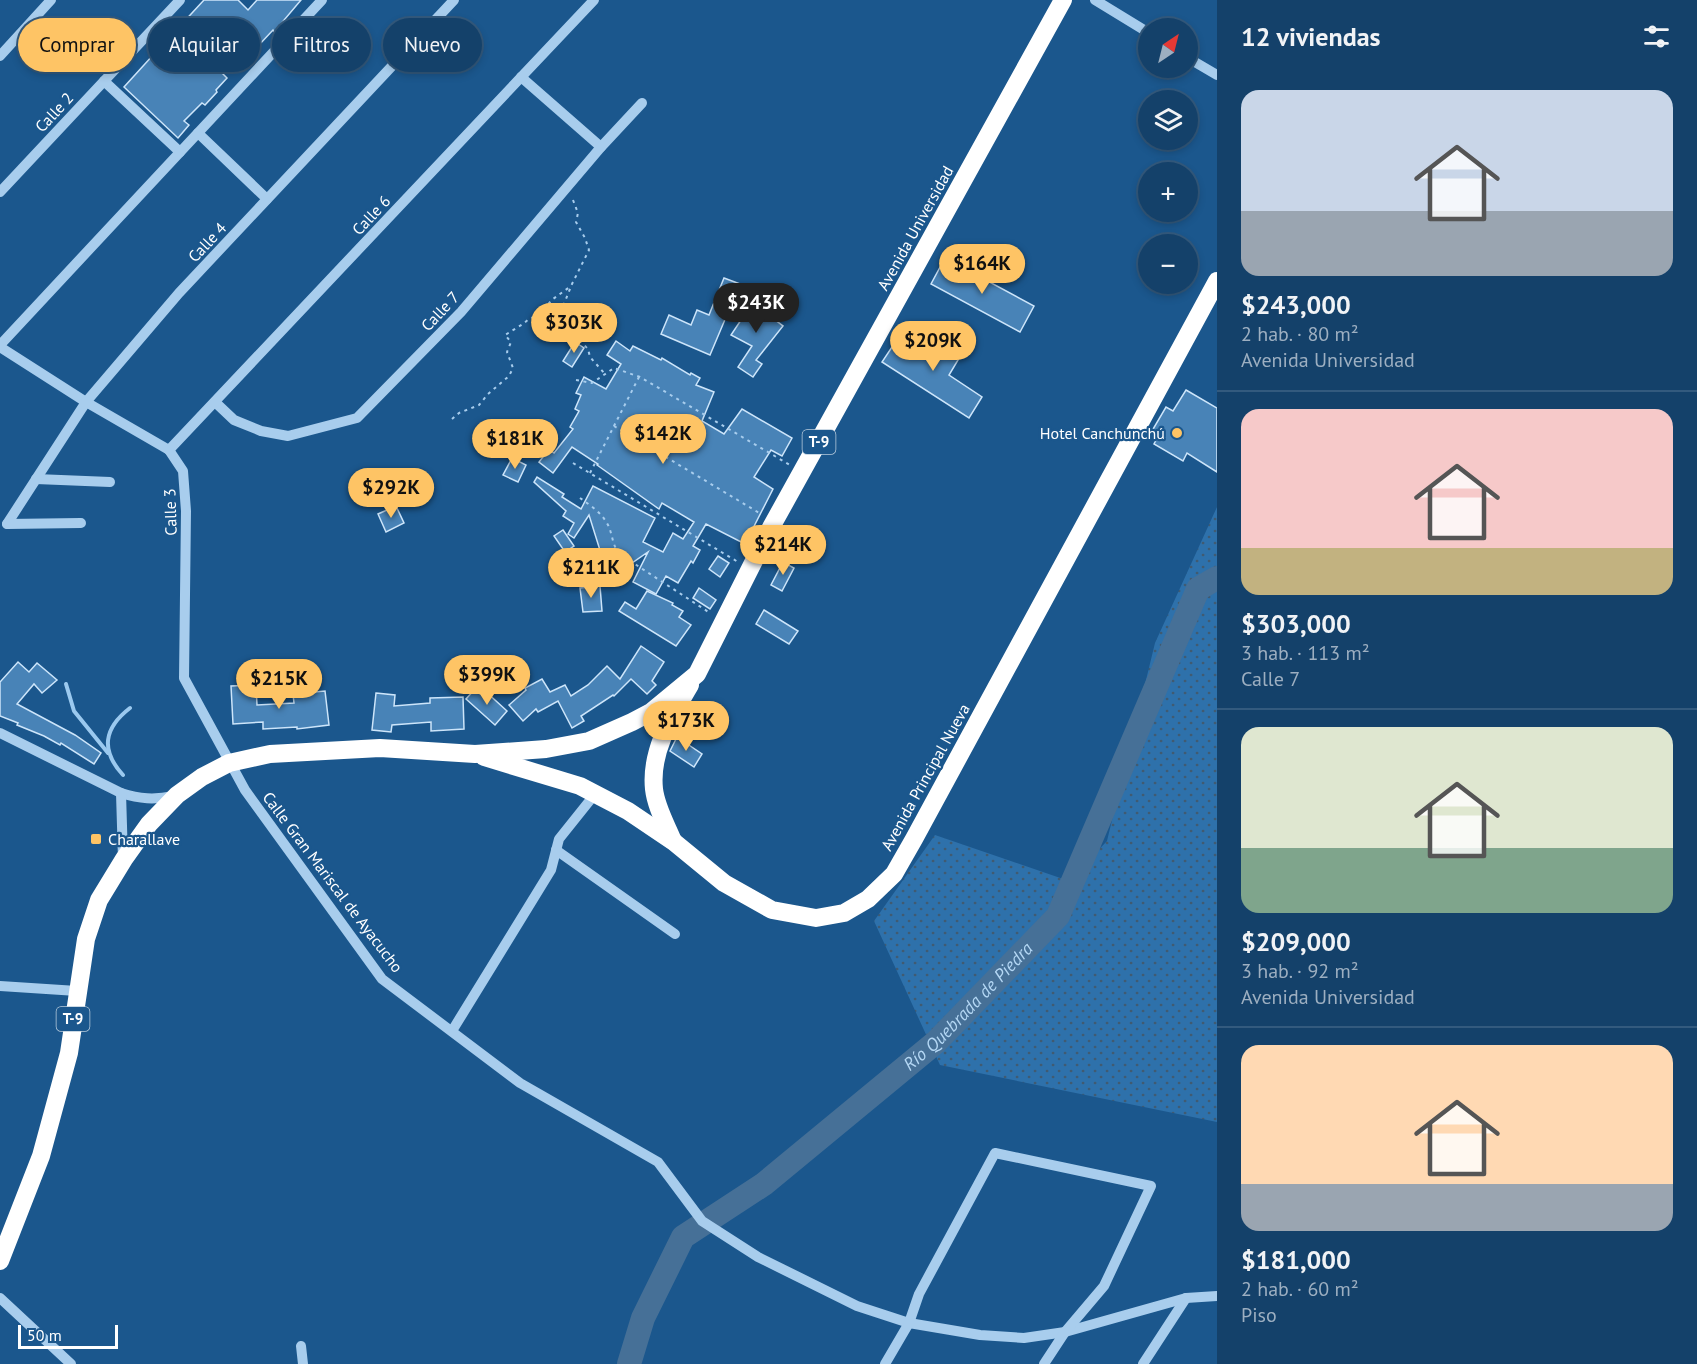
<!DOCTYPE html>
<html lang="es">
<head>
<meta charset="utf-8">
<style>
	:root { --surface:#14416a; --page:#214c72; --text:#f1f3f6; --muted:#9dafc1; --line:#335a7e; --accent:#fec465 }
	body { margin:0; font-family:"PT Sans",sans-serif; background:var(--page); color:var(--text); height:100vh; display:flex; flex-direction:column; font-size:22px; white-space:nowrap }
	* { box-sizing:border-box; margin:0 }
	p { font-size:20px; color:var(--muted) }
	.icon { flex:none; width:33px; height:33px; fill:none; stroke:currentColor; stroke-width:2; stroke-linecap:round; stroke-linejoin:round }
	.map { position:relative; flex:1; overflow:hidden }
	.panel { display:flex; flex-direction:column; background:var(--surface); width:480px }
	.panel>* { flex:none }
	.top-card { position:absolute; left:18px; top:18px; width:570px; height:54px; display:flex; gap:12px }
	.needle { width:39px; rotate:35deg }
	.tools { position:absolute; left:1138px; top:18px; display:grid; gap:12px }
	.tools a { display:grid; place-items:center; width:60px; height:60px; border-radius:50%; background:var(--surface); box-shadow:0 3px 9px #0003,0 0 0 2px var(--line); font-size:30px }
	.scale { position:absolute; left:18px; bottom:15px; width:100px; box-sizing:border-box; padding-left:6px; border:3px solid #fff; border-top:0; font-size:16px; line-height:21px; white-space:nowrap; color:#fff; -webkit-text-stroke:4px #1b578d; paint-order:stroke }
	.price { position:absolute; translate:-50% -51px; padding:0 14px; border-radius:21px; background:var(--accent); color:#111; font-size:20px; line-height:39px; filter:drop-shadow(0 2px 3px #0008) }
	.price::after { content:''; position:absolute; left:50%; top:36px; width:18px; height:14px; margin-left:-9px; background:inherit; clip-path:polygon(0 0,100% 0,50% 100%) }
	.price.selected { background:#222; color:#fff }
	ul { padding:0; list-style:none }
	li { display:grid; align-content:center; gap:12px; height:318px; padding:0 24px }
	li+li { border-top:2px solid var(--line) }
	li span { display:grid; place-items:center; height:186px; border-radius:18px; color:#555 }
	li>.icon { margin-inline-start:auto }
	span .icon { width:108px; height:108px; fill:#fffc; stroke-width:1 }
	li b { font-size:26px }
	h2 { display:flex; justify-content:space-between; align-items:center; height:72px; padding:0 24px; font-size:26px }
	.chip { padding:0 21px; border-radius:27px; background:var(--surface); box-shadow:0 3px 9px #0003,0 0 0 2px var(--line); font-size:21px; line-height:54px }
	.chip.selected { background:var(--accent); color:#111 }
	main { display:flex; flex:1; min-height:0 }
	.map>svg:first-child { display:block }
	.grass { fill:url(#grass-dots) }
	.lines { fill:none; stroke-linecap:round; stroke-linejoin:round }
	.stream { stroke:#9bc9ef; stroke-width:4 }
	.river { stroke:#467097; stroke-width:24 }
	.building { fill:#4883b7; stroke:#cde5fa; stroke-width:1.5 }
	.path { stroke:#a8cded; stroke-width:2; stroke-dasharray:3 4.5; stroke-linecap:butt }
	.minor { stroke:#a8cded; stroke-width:10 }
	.highway { stroke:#fff; stroke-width:18 }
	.poi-dot { fill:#fec465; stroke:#1b578d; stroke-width:2 }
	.labels { text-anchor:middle; stroke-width:4.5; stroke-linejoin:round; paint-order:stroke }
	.shield { fill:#1b578d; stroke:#bbcddd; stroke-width:1.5 }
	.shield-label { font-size:15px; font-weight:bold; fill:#fff }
	.street-label { font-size:16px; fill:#fff; stroke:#1b578d }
	.poi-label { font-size:16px; fill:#fff; stroke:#1b578d; text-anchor:end }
	.water-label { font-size:18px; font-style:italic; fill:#b4d7f4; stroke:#1b578d }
</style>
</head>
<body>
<main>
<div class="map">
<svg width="1217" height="1364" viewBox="0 0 1217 1364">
	<defs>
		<pattern id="grass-dots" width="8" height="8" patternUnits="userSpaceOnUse" patternTransform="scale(1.5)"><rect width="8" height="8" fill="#2e71ab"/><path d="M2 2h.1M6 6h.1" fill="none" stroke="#405b72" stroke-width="1.8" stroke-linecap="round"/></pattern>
	</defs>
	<rect width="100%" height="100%" fill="#1b578d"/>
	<polygon class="grass" points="1217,507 1217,1122 940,1065 874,921 935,835 1069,881 1107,841 1155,643"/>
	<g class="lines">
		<g class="stream">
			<polyline points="66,684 74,711 108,753"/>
			<path d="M123,775C100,750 104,728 130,708"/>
		</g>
		<path class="river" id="s1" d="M629,1364L643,1318L683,1237L764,1184L936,1042L1058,916L1198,589L1217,578"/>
	</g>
	<g class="building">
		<polygon points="204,0 238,0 248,10 257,0 301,0 274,32 273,30 259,45 257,43 245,57 241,53 223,74 227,78 216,90 217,92 205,105 202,103 184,121 189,125 178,138 124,87 154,54 152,53 165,39 167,40"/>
		<polygon points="945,258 1034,306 1020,332 931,284"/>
		<polygon points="724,278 740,284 710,355 661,334 669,315 691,325 697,310 709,315"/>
		<polygon points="757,296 771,305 766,313 783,326 756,360 762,364 753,377 738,367 752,346 731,335"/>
		<polygon points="921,332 961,355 949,375 982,397 969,418 882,362 896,341 910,351"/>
		<polygon points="616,341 630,351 633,346 661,360 662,358 690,375 691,373 700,378 696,385 714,392 702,421 724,434 742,409 792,438 782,456 771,450 754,477 773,489 745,544 706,524 693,546 700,550 693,563 691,561 678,583 666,576 656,594 633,582 648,552 613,576 596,584 590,570 604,563 589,515 574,538 568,534 574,523 563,516 566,511 534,482 537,477 564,494 562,497 581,509 593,486 655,518 643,542 663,552 673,533 683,539 694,522 662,503 659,509 597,465 598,464 572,447 553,473 539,462 549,449 554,453 573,429 570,427 579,411 575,409 581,395 576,393 584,377 606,389 621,364 607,355"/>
		<polygon points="575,342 584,348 572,367 563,361"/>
		<polygon points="1186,390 1217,408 1217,472 1187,453 1183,461 1154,444 1156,440 1149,436 1166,407 1173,411"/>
		<polygon points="512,458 526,465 518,482 503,475"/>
		<polygon points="396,506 404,523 386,532 378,514"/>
		<polygon points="563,530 574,546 565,552 554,536"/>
		<polygon points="718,556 729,563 720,577 709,569"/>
		<polygon points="783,562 794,568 782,591 771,585"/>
		<polygon points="600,586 602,611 583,612 580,588"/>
		<polygon points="699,588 716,600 710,609 693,598"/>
		<polygon points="647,591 673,603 672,605 683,611 679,617 691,625 676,646 619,611 625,602 636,609"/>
		<polygon points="764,610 798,631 789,644 756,624"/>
		<polygon points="641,646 664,662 652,681 656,685 647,694 631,679 614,696 613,695 581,716 584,721 572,728 558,701 538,712 536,709 523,721 509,705 526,690 525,688 542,679 550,692 565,685 571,696 588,685 607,666 620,679"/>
		<polygon points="18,662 29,672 37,663 57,680 42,693 34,684 17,704 75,735 101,753 94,764 61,743 60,745 44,736 17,725 18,723 0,716 0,682"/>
		<polygon points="256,685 257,705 294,703 293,694 325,691 329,725 297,729 297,727 263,729 263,722 233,724 231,686"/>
		<polygon points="475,689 480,694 484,690 507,711 495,725 466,699"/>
		<polygon points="376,693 395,695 394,706 430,703 430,698 463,697 464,729 431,731 431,722 392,725 391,732 372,730"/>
		<polygon points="677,737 702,754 694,767 670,751"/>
	</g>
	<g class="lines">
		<g class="path">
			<polyline points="573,200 578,213 576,222 585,238 589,250 572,284 560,314 568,328 588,349 590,357 605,374"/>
			<polyline points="576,380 592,383 614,368 640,377 790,465"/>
			<polyline points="452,419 459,413 479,405 488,394 509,376 513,368 507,352 511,342 505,335 523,324 529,319 538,315 553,299 571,286"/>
			<polyline points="614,426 761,514"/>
			<polyline points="573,463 738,562"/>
			<polyline points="590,473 639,377"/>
			<path d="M580,498C590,505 602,513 608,525C613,535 612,547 621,555L710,613"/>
		</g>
		<g class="minor">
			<polyline points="1095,0 1149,33"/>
			<polyline points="0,56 51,0"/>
			<polyline points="1188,58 1217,75"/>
			<polyline points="521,77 601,147"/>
			<polyline points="104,81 180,152"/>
			<polyline points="198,133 267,199"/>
			<polyline points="0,192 180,0"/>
			<polyline points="0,345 322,0"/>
			<polyline points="0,347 86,402 169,450 183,471 186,511 184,678 245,790 382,979 520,1083 658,1162 702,1221 758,1257 857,1306 909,1323 980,1335 1024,1338 1065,1332 1186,1298 1217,1296"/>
			<polyline points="215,402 234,420 261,431 288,436 357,418 461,312 601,147 642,103"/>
			<polyline points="169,450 594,0"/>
			<polyline points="36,479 110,482"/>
			<polyline points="7,524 86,402 179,293 454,0"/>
			<polyline points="7,524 81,523"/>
			<path d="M0,733L121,793C140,799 154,800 174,796"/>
			<polyline points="121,793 123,859"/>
			<polyline points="556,850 675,934"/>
			<polyline points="0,986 77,991"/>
			<polyline points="452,1031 551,870 559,839 595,794"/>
			<polyline points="0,1298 71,1364"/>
			<polyline points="301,1346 303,1364"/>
			<polyline points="885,1364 909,1323 919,1294 995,1153 1151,1186 1104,1286 1065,1332 1044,1364"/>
			<polyline points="1143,1364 1186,1298"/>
		</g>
		<g class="highway">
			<polyline points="484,757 580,786 628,811 674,842 724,883 772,910 816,918 844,913 868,899 894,874 914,839 1217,281"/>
			<path d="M673,841C666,824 656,807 654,789C650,751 672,716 690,685"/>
			<polyline points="0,1261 41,1156 69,1053 86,939 99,900 124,859 149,824 177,795 202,777 229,763 270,754 380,748 475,754 546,749 589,741 632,722 651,712 697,674 769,531 1063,0"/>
		</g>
	</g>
	<g class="poi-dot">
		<circle cx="1177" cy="433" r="6"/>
		<rect x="90" y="833" width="12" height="12" rx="3"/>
	</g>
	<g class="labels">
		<g class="shield">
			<rect x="802.5" y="430" width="33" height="24" rx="4.5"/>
			<rect x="56.5" y="1007" width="33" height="24" rx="4.5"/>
		</g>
		<g class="shield-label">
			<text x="819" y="447">T-9</text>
			<text x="73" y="1024">T-9</text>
		</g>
		<g class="street-label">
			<text transform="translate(54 112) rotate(-47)" y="6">Calle 2</text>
			<text transform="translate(371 215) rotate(-47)" y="6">Calle 6</text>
			<text transform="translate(915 228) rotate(-61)" y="6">Avenida Universidad</text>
			<text transform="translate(207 242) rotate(-47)" y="6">Calle 4</text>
			<text transform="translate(440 311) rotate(-47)" y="6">Calle 7</text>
			<text transform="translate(170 512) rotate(-92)" y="6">Calle 3</text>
			<text transform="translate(925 777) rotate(-61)" y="6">Avenida Principal Nueva</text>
			<text transform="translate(333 882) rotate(53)" y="6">Calle Gran Mariscal de Ayacucho</text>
		</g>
		<g class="poi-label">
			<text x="1165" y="439">Hotel Canchunchú</text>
			<text x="108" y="845" text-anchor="start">Charallave</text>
		</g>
		<g class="water-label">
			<text dy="6" stroke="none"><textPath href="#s1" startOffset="506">Río Quebrada de Piedra</textPath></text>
		</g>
	</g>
</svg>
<div class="tools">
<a><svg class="needle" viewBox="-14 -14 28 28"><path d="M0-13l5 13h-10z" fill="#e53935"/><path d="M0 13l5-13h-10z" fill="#9dafc1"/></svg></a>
<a><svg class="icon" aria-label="layers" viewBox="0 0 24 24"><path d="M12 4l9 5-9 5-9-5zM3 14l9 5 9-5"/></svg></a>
<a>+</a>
<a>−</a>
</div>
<div class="scale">50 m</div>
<b class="price" style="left:982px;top:295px">$164K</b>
<b class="price selected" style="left:756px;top:334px">$243K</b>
<b class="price" style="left:574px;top:354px">$303K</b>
<b class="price" style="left:933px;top:372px">$209K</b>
<b class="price" style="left:663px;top:465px">$142K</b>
<b class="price" style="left:515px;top:470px">$181K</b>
<b class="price" style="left:391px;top:519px">$292K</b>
<b class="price" style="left:783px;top:576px">$214K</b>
<b class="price" style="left:591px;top:599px">$211K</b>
<b class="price" style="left:487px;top:706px">$399K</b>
<b class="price" style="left:279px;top:710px">$215K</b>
<b class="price" style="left:686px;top:752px">$173K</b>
<div class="top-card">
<a class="chip selected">Comprar</a>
<a class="chip">Alquilar</a>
<a class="chip">Filtros</a>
<a class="chip">Nuevo</a>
</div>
</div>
<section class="panel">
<h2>12 viviendas<svg class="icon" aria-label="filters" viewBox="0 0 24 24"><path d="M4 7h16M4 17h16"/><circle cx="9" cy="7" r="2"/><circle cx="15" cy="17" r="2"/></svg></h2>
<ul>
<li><span style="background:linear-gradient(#c9d6e8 65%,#9aa5b1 0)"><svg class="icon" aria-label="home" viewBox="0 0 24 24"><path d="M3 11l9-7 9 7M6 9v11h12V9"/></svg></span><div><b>$243,000</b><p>2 hab. · 80 m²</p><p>Avenida Universidad</p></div></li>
<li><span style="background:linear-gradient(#f6c9c9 75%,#c2b280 0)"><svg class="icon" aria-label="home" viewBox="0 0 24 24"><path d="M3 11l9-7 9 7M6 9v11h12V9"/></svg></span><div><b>$303,000</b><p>3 hab. · 113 m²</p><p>Calle 7</p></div></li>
<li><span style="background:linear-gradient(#dfe7d0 65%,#7fa58c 0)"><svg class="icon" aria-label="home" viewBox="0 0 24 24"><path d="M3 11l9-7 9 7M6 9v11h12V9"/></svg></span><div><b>$209,000</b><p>3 hab. · 92 m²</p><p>Avenida Universidad</p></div></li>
<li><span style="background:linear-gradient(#ffd9b3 75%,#9aa5b1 0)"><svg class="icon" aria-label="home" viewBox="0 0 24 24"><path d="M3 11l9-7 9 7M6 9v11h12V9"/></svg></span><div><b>$181,000</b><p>2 hab. · 60 m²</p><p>Piso</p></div></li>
</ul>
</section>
</main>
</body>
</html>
